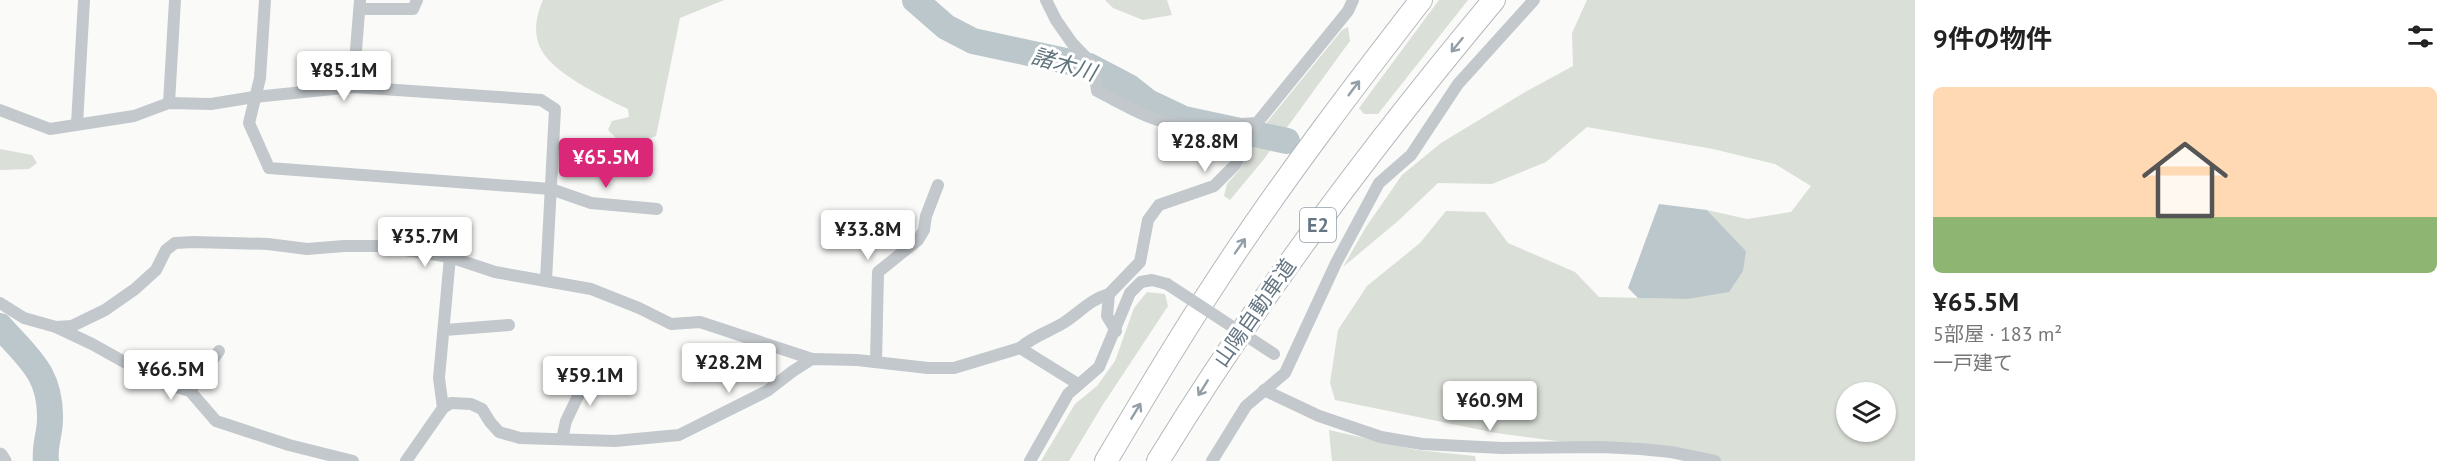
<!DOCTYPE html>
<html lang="ja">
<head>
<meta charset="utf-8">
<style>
	:root { --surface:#fff; --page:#f2f2f2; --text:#222; --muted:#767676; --accent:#db2777 }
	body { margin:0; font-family:"PT Sans","Noto Sans JP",sans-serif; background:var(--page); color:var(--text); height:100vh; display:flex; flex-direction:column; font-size:22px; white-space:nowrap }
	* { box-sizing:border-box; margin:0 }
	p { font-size:20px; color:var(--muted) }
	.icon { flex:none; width:33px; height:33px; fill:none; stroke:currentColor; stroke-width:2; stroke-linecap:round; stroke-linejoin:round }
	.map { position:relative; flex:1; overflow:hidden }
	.panel { display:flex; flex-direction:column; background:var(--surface); width:540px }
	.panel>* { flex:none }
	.buttons { position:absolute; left:1836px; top:382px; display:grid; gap:12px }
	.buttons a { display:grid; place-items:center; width:60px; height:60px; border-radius:50%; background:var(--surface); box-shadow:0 2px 4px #0004; font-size:30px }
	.price { position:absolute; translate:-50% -51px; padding:0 14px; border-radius:6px; background:#fff; color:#222; font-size:20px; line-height:39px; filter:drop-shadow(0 2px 3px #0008) }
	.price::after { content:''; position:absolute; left:50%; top:36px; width:18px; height:14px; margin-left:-9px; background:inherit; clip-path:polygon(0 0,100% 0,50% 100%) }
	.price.on { background:var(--accent); color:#fff }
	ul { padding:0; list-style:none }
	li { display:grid; align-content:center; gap:12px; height:318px; padding:0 18px }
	li span { display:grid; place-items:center; height:186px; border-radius:9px; color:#555 }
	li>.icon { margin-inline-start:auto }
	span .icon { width:108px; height:108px; fill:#fffc; stroke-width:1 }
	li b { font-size:26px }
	h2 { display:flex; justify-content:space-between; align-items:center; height:72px; padding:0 18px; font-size:26px }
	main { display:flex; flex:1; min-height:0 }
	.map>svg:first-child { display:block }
	.green { fill:#dadfd7; fill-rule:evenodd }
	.water { fill:#bbc7cb }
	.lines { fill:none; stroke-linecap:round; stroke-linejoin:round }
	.river { stroke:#bbc7cb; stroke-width:26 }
	.motorway-casing { stroke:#b4b9bd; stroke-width:24 }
	.minor { stroke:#c3c8cc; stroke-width:12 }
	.tertiary { stroke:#c3c8cc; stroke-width:15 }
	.motorway { stroke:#fff; stroke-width:22 }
	.minor-bridge { stroke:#c3c8cc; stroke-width:12 }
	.oneway { stroke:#939fa8 }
	.labels { text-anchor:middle; stroke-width:6; stroke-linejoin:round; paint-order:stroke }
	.shield { fill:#fff; stroke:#939fa8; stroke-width:1.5 }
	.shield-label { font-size:20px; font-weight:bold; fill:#657683 }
	.street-label { font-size:21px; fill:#657683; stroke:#fff }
	.water-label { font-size:22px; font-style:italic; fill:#60757c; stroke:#fff }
</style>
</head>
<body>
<main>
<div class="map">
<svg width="1915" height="461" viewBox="0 0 1915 461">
	<rect width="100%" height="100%" fill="#fafaf8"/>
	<g class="green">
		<path d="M543,0H724L680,18L656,136L642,141L621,143L608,130L612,121L629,117L628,109C603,97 549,72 539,45C533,29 537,14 543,0Z"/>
		<polygon points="1105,0 1167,0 1172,15 1143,20 1113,8"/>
		<polygon points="1439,0 1468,0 1378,114 1364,114 1359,108"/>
		<path d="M1587,0H1915V461H1682L1685,452L1564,442L1496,433L1335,400L1330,383L1338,330L1367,286L1420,243L1446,211L1485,212L1508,243L1575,272L1599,297L1687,299L1746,251L1707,210L1747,219L1791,212L1811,186L1775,164L1713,149L1587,127L1546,162L1492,184L1438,183L1398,221L1343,267L1366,227L1402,175L1441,143L1527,91L1573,66L1572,33ZM1846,393H1886V432H1846Z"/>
		<polygon points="1348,27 1350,41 1264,159 1230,200 1224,196 1227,184 1240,169 1263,127 1342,30"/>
		<polygon points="0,149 32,155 37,163 29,169 0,170"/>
		<polygon points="1147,292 1165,294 1168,306 1102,406 1069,461 1041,461 1075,404 1097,386 1115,361 1134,308"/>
		<polygon points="1329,430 1417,450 1475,456 1476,461 1332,461"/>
	</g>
	<polygon class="water" points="1659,204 1707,210 1746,251 1743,271 1729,292 1687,299 1638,298 1628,288"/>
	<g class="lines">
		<g class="river">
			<polyline points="915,0 946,27 973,41 1089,66 1129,87 1148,102 1184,119 1287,141"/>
			<path d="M0,326C28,358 51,373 50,419C50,434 44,446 46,461"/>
		</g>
		<g class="motorway-casing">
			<g id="motorway">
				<path d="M1106,461C1147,392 1188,323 1233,256C1292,168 1356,84 1421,0"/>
				<path d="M1158,461C1257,299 1372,146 1494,0"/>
			</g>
		</g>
		<g class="minor">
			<polyline points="265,0 260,78 249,123 269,168 551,189 591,203 657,209"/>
			<path d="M1046,0L1056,20L1072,43L1094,66L1097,91C1123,104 1150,121 1178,125C1204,128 1231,125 1257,123"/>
			<polyline points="360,9 413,9 417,0"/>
			<polyline points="353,87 360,0"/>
			<polyline points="169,103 175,0"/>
			<polyline points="0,110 50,129 134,116 169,103 211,104 254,97 353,87 541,100 555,109 546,280"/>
			<polyline points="77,124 84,0"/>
			<polyline points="0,303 24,318 56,327 92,344 162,383 190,391 216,421 289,445 353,461"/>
			<polyline points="56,327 72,326 105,310 135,289 156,270 166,250 175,243 194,242 268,244 307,249 344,246 380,246 450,257 495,272 591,289 639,308 671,324 700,322 812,359"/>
			<polyline points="445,330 509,325"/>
			<polyline points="1116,331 1107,316 1109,294 1140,262 1148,220 1159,205 1214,186 1235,165 1257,123 1348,11 1353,0"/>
			<path d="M1020,348C1035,335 1049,332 1065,322C1080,312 1091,299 1109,294"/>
			<polyline points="876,362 878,272 918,240 924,230 926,216 938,185"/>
			<polyline points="1264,390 1319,416 1381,437 1422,444 1502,448 1601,447 1640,449 1671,452 1715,461"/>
			<polyline points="190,391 219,351"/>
			<polyline points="443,408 439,378 450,257"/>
			<polyline points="562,439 566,421 579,394 586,366"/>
			<polyline points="406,461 443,408 451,403 471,404 482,409 490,422 499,432 520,438 615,441 679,435 767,391 793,371 812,359 857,360 928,368 954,368 1020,348 1078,384"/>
			<polyline points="1030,461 1068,394 1099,367 1130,293 1141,282 1152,280 1167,284"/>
			<polyline points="1212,461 1246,406 1285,373 1336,263 1379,183 1411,155 1458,84 1534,0"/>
		</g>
		<polyline class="tertiary" points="0,455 4,461"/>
		<use href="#motorway" class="motorway"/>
		<polyline class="minor-bridge" points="1167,284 1274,354"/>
	</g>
	<defs><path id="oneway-shaft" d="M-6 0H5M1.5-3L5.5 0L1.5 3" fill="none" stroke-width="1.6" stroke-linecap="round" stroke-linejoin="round" transform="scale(1.5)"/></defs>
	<g class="oneway">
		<use href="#oneway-shaft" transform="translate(1457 45) rotate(129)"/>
		<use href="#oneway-shaft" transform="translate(1354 88) rotate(-53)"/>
		<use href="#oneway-shaft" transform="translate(1240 246) rotate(-55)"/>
		<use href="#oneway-shaft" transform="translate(1203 388) rotate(122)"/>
		<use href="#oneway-shaft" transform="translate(1136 411) rotate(-59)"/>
	</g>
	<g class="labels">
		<rect class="shield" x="1300" y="208" width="36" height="34" rx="4.5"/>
		<g class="shield-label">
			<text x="1318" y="232">E2</text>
		</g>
		<g class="street-label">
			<text transform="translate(1255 313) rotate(-55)" y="7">山陽自動車道</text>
		</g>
		<g class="water-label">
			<text transform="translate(1064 64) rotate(16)" y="8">諸木川</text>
		</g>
	</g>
</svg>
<div class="buttons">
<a><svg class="icon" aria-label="layers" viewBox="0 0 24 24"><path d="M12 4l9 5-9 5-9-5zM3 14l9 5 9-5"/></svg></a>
</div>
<b class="price" style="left:344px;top:102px">¥85.1M</b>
<b class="price" style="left:1205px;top:173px">¥28.8M</b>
<b class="price on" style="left:606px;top:189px">¥65.5M</b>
<b class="price" style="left:868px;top:261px">¥33.8M</b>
<b class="price" style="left:425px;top:268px">¥35.7M</b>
<b class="price" style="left:729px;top:394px">¥28.2M</b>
<b class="price" style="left:171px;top:401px">¥66.5M</b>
<b class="price" style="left:590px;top:407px">¥59.1M</b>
<b class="price" style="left:1490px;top:432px">¥60.9M</b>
</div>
<section class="panel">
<h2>9件の物件<svg class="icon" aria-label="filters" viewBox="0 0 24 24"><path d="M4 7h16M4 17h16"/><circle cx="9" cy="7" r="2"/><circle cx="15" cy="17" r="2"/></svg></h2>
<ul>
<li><span style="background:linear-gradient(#ffd9b3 70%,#8fb573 0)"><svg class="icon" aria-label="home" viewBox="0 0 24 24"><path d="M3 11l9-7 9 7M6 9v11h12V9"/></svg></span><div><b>¥65.5M</b><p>5部屋 · 183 m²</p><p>一戸建て</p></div></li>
</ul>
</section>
</main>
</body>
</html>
